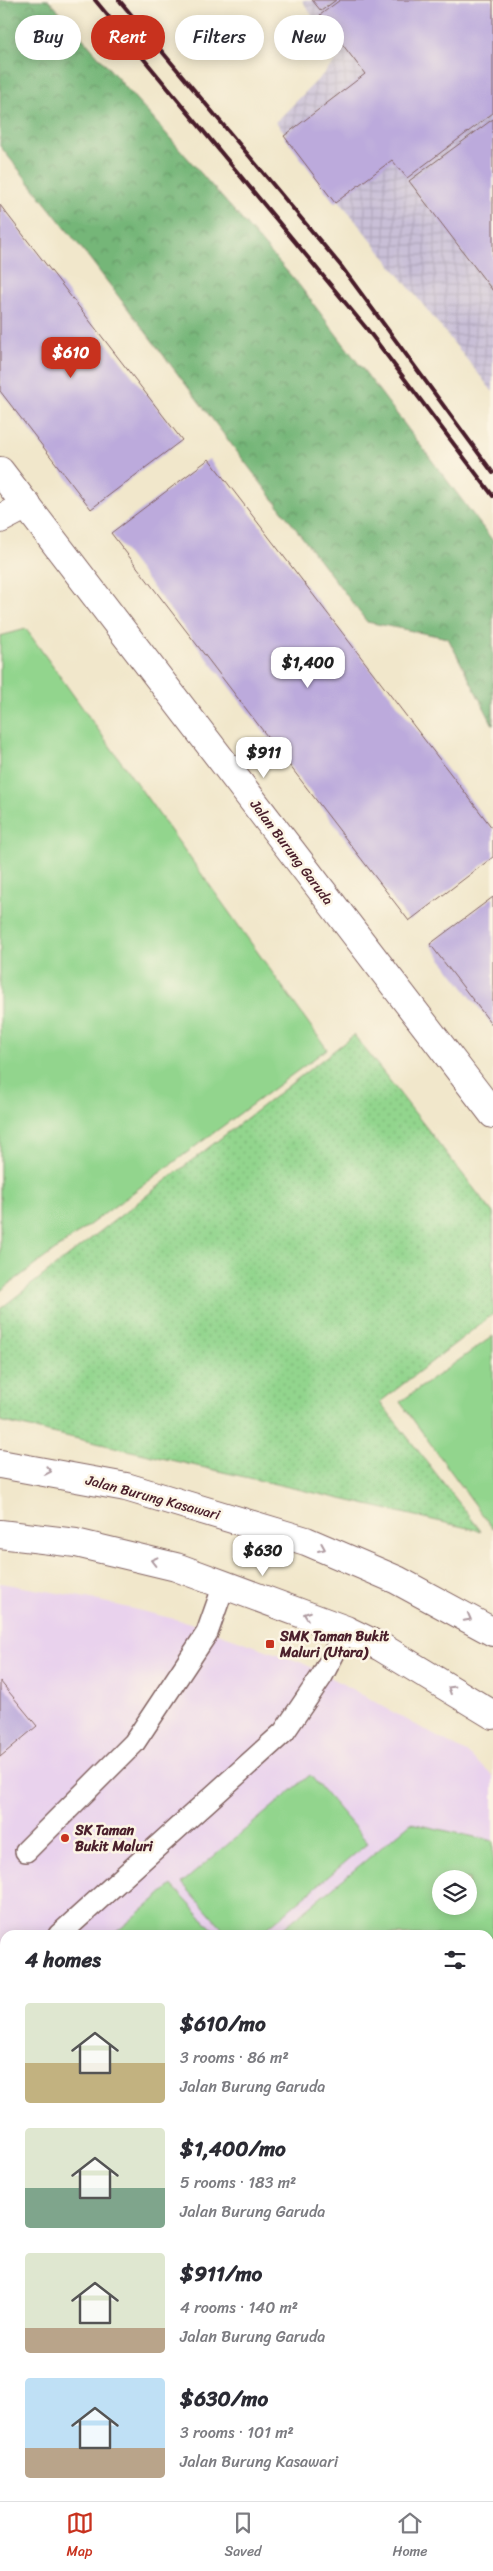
<!DOCTYPE html>
<html lang="en">
<head>
<meta charset="utf-8">
<style>
	:root { --surface:#fff; --page:#f2f2f3; --text:#2b2b33; --muted:#7c7c81; --line:#e1e1e2; --accent:#c8321e }
	body { margin:0; font-family:Sriracha,sans-serif; background:var(--page); color:var(--text); height:100vh; display:flex; flex-direction:column; font-size:19px; white-space:nowrap }
	* { box-sizing:border-box; margin:0 }
	p { font-size:16px; color:var(--muted) }
	.icon { flex:none; width:28px; height:28px; fill:none; stroke:currentColor; stroke-width:2; stroke-linecap:round; stroke-linejoin:round }
	.map { position:relative; flex:1; overflow:hidden }
	.panel { position:absolute; left:0px; top:1930px; width:494px; height:571px; display:flex; flex-direction:column; background:var(--surface); border-radius:15px 15px 0 0; box-shadow:0 2px 12px #0003 }
	.panel>* { flex:none }
	.banner { position:absolute; left:15px; top:15px; width:464px; height:45px; display:flex; gap:10px }
	.fabs { position:absolute; left:432px; top:1870px; display:grid; gap:10px }
	.fabs a { display:grid; place-items:center; width:45px; height:45px; border-radius:50%; background:var(--surface); box-shadow:0 2px 12px #0003; font-size:25px }
	.price { position:absolute; translate:-50% -42px; padding:0 11px; border-radius:10px; background:#fff; color:#222; font-size:16px; line-height:32px; filter:drop-shadow(0 1px 2px #0008) }
	.price::after { content:''; position:absolute; left:50%; top:30px; width:15px; height:11px; margin-left:-8px; background:inherit; clip-path:polygon(0 0,100% 0,50% 100%) }
	.price.active { background:var(--accent); color:#fff }
	ul { padding:0; list-style:none }
	li { display:flex; align-items:center; gap:15px; height:125px; padding:0 25px }
	li span { display:grid; place-items:center; flex:none; width:140px; height:100px; border-radius:5px; color:#555 }
	li>.icon { margin-inline-start:auto }
	span .icon { width:60px; height:60px; fill:#fffc; stroke-width:1 }
	li b { font-size:21px }
	h2 { display:flex; justify-content:space-between; align-items:center; height:60px; padding:0 25px; font-size:21px }
	.chip { padding:0 18px; border-radius:22px; background:var(--surface); box-shadow:0 2px 12px #0003; font-size:18px; line-height:45px }
	.chip.active { background:var(--accent); color:#fff }
	.tab-bar { display:flex; justify-content:space-around; align-items:center; height:70px; border-top:1px solid var(--line); background:var(--surface); font-size:14px; color:var(--muted) }
	.tab-bar a { display:grid; justify-items:center; gap:2px }
	.tab-bar .active { color:var(--accent) }
	.map>svg:first-child { display:block }
	.built { fill:#e9d2ed; fill-rule:evenodd }
	.industrial { fill:url(#industrial-grid) }
	.forest { fill:url(#forest-crowns); stroke:#606a52 }
	.park { fill:url(#park-dots); stroke:#6e7a5c }
	.pitch { fill:#92d58d; stroke:#6e7a5c; fill-rule:evenodd }
	.building { fill:#bcaadc }
	.lines { fill:none; stroke-linecap:round; stroke-linejoin:round }
	.service-casing { stroke:#846563; stroke-width:24 }
	.minor-casing { stroke:#846563; stroke-width:30 }
	.tertiary-casing { stroke:#846563; stroke-width:30 }
	.service { stroke:#fff; stroke-width:21 }
	.minor { stroke:#fff; stroke-width:28 }
	.tertiary { stroke:#fff; stroke-width:28 }
	.rail { stroke:#4a1f2b; stroke-width:4 }
	.oneway { stroke:#ae9aa0 }
	.poi-dot { fill:#c8321e; stroke:#fcf5e5; stroke-width:2 }
	.labels { text-anchor:middle; stroke-width:5; stroke-linejoin:round; paint-order:stroke }
	.street-label { font-size:14px; fill:#4a1f2b; stroke:#fcf5e5 }
	.poi-label { font-size:14px; font-weight:bold; fill:#4a1f2b; stroke:#fcf5e5; text-anchor:start }
</style>
</head>
<body>
<div class="map">
<svg width="493" height="2501" viewBox="0 0 493 2501">
	<defs>
		<pattern id="industrial-grid" width="8" height="8" patternUnits="userSpaceOnUse" patternTransform="scale(1.25)"><rect width="8" height="8" fill="#c9bfd7"/><path d="M0 4h8M4 0v8" fill="none" stroke="#aea4b9"/></pattern>
		<pattern id="forest-crowns" width="20" height="18" patternUnits="userSpaceOnUse" patternTransform="scale(1.25)"><rect width="20" height="18" fill="#75b678"/><path d="M2 6a3 3 0 1 1 6 0M12 15a3 3 0 1 1 6 0" fill="none" stroke="#629363"/></pattern>
		<pattern id="park-dots" width="8" height="8" patternUnits="userSpaceOnUse" patternTransform="scale(1.25)"><rect width="8" height="8" fill="#92d58d"/><path d="M2 2h.1M6 6h.1" fill="none" stroke="#7fb67a" stroke-width="1.8" stroke-linecap="round"/></pattern>
	</defs>
	<rect width="100%" height="100%" fill="#fcf5e5"/>
	<filter id="ink" filterUnits="userSpaceOnUse"><feTurbulence type="fractalNoise" baseFrequency=".02" numOctaves="2"/><feDisplacementMap in="SourceGraphic" scale="10" xChannelSelector="R" yChannelSelector="G"/><feConvolveMatrix kernelMatrix="1 2 1 2 8 2 1 2 1" color-interpolation-filters="sRGB"/></filter>
	<filter id="wash" filterUnits="userSpaceOnUse"><feTurbulence type="fractalNoise" baseFrequency=".0096" numOctaves="4" result="noise"/><feDisplacementMap in="SourceGraphic" scale="20" xChannelSelector="R" yChannelSelector="G"/><feGaussianBlur stdDeviation="1.12" result="paint"/><feColorMatrix in="noise" values="0 0 0 0 0 0 0 0 0 0 0 0 0 0 0 0 0 1.4 0 .05"/><feComposite in="paint" operator="in"/></filter>
	<g filter="url(#wash)">
		<rect width="100%" height="100%" fill="#f1e7cb"/>
		<path class="built" d="M0,1583L87,1598L187,1622L300,1662L323,1673L468,1754L493,1776V2501H0ZM441,1879H469V1906H441ZM5,1935H489V2496H5Z"/>
		<polygon class="industrial" points="302,0 493,0 493,392 276,122 339,58"/>
		<polygon class="forest" points="0,0 49,0 299,285 493,541 493,725 448,638 367,622 90,259 0,146"/>
		<polygon class="park" points="354,1035 493,1213 493,1314 380,1402 481,1531 0,1421 0,1309"/>
		<g class="pitch">
			<polygon points="26,629 327,1049 0,1291 0,636"/>
			<polygon points="493,1336 493,1529 400,1402"/>
			<polygon points="310,1775 368,1843 259,1935 228,1935 182,1883"/>
			<path d="M411,1823L493,1841V2501H477L474,2496H489V1935H275ZM441,1879H469V1906H441Z"/>
			<polygon points="172,1885 218,1935 113,1935"/>
		</g>
		<g id="blocks">
			<g class="building">
				<polygon points="312,0 336,0 321,11"/>
				<polygon points="340,0 493,0 493,113 407,178 392,160 335,203 284,136 365,74 320,15"/>
				<polygon points="493,119 493,291 409,181"/>
				<polygon points="0,205 182,440 91,509 0,391"/>
				<polygon points="209,459 493,829 493,857 409,921 111,533"/>
				<polygon points="493,897 493,1026 430,944"/>
				<polygon points="0,1681 37,1726 0,1757"/>
				<polygon points="3,2061 5,2064 5,2246 0,2250 0,2063"/>
				<polygon points="0,2352 5,2358 5,2472 0,2465"/>
				<polygon points="90,2496 114,2496 117,2501 84,2501"/>
				<polygon points="165,2496 242,2496 246,2501 169,2501"/>
				<polygon points="297,2496 373,2496 376,2501 301,2501"/>
			</g>
		</g>
	</g>
	<g filter="url(#ink)">
		<use href="#blocks" fill-opacity="0" stroke="#846563" stroke-width="1"/>
		<g class="lines">
			<g class="service-casing">
				<g id="service">
					<polyline points="26,1851 134,1743 207,1633 224,1585"/>
					<polyline points="59,1935 284,1732 322,1676 346,1630"/>
					<polyline points="400,2496 404,2501"/>
				</g>
			</g>
			<g class="minor-casing">
				<g id="minor">
					<polyline points="0,471 493,1114"/>
					<polyline points="0,519 27,505"/>
				</g>
			</g>
			<g class="tertiary-casing">
				<g id="tertiary">
					<polyline points="0,1464 126,1487 306,1541 397,1580 493,1632"/>
					<polyline points="0,1534 76,1543 176,1567 346,1630 381,1647 493,1715"/>
				</g>
			</g>
			<use href="#service" class="service"/>
			<use href="#minor" class="minor"/>
			<use href="#tertiary" class="tertiary"/>
			<g class="rail">
				<polyline points="95,0 367,329 493,496"/>
				<polyline points="119,0 341,266 493,473"/>
			</g>
		</g>
		<defs><path id="oneway-chevron" d="M-2-3.5L2.5 0L-2 3.5" fill="none" stroke-width="1.6" stroke-linecap="round" stroke-linejoin="round" transform="scale(1.25)"/></defs>
		<g class="oneway">
			<use href="#oneway-chevron" transform="translate(48 1471) rotate(11)"/>
			<use href="#oneway-chevron" transform="translate(322 1548) rotate(23)"/>
			<use href="#oneway-chevron" transform="translate(154 1561) rotate(-166)"/>
			<use href="#oneway-chevron" transform="translate(307 1615) rotate(-160)"/>
			<use href="#oneway-chevron" transform="translate(468 1618) rotate(28)"/>
			<use href="#oneway-chevron" transform="translate(451 1689) rotate(-149)"/>
		</g>
	</g>
	<g class="poi-dot">
		<rect x="265" y="1639" width="10" height="10" rx="2.5"/>
		<circle cx="65" cy="1838" r="5"/>
	</g>
	<g class="labels">
		<g class="street-label">
			<text transform="translate(292 852) rotate(53)" y="5">Jalan Burung Garuda</text>
			<text transform="translate(153 1497) rotate(15)" y="5">Jalan Burung Kasawari</text>
		</g>
		<g class="poi-label">
			<text x="280" y="1641">SMK Taman Bukit<tspan x="280" dy="16">Maluri (Utara)</tspan></text>
			<text x="75" y="1835">SK Taman<tspan x="75" dy="16">Bukit Maluri</tspan></text>
		</g>
	</g>
</svg>
<div class="fabs">
<a><svg class="icon" aria-label="layers" viewBox="0 0 24 24"><path d="M12 4l9 5-9 5-9-5zM3 14l9 5 9-5"/></svg></a>
</div>
<b class="price active" style="left:71px;top:379px">$610</b>
<b class="price" style="left:308px;top:689px">$1,400</b>
<b class="price" style="left:264px;top:779px">$911</b>
<b class="price" style="left:263px;top:1577px">$630</b>
<div class="banner">
<a class="chip">Buy</a>
<a class="chip active">Rent</a>
<a class="chip">Filters</a>
<a class="chip">New</a>
</div>
<section class="panel">
<h2>4 homes<svg class="icon" aria-label="filters" viewBox="0 0 24 24"><path d="M4 7h16M4 17h16"/><circle cx="9" cy="7" r="2"/><circle cx="15" cy="17" r="2"/></svg></h2>
<ul>
<li><span style="background:linear-gradient(#dfe7d0 60%,#c2b280 0)"><svg class="icon" aria-label="home" viewBox="0 0 24 24"><path d="M3 11l9-7 9 7M6 9v11h12V9"/></svg></span><div><b>$610/mo</b><p>3 rooms · 86 m²</p><p>Jalan Burung Garuda</p></div></li>
<li><span style="background:linear-gradient(#dfe7d0 60%,#7fa58c 0)"><svg class="icon" aria-label="home" viewBox="0 0 24 24"><path d="M3 11l9-7 9 7M6 9v11h12V9"/></svg></span><div><b>$1,400/mo</b><p>5 rooms · 183 m²</p><p>Jalan Burung Garuda</p></div></li>
<li><span style="background:linear-gradient(#dfe7d0 75%,#b9a48a 0)"><svg class="icon" aria-label="home" viewBox="0 0 24 24"><path d="M3 11l9-7 9 7M6 9v11h12V9"/></svg></span><div><b>$911/mo</b><p>4 rooms · 140 m²</p><p>Jalan Burung Garuda</p></div></li>
<li><span style="background:linear-gradient(#bfe0f5 70%,#b9a48a 0)"><svg class="icon" aria-label="home" viewBox="0 0 24 24"><path d="M3 11l9-7 9 7M6 9v11h12V9"/></svg></span><div><b>$630/mo</b><p>3 rooms · 101 m²</p><p>Jalan Burung Kasawari</p></div></li>
</ul>
</section>
</div>
<nav class="tab-bar">
<a class="active"><svg class="icon" aria-label="map" viewBox="0 0 24 24"><path d="M3 6l6-2 6 2 6-2v14l-6 2-6-2-6 2zM9 4v14M15 6v14"/></svg>Map</a>
<a><svg class="icon" aria-label="saved" viewBox="0 0 24 24"><path d="M7 4h10v16l-5-4-5 4z"/></svg>Saved</a>
<a><svg class="icon" aria-label="home" viewBox="0 0 24 24"><path d="M3 11l9-7 9 7M6 9v11h12V9"/></svg>Home</a>
</nav>
</body>
</html>
